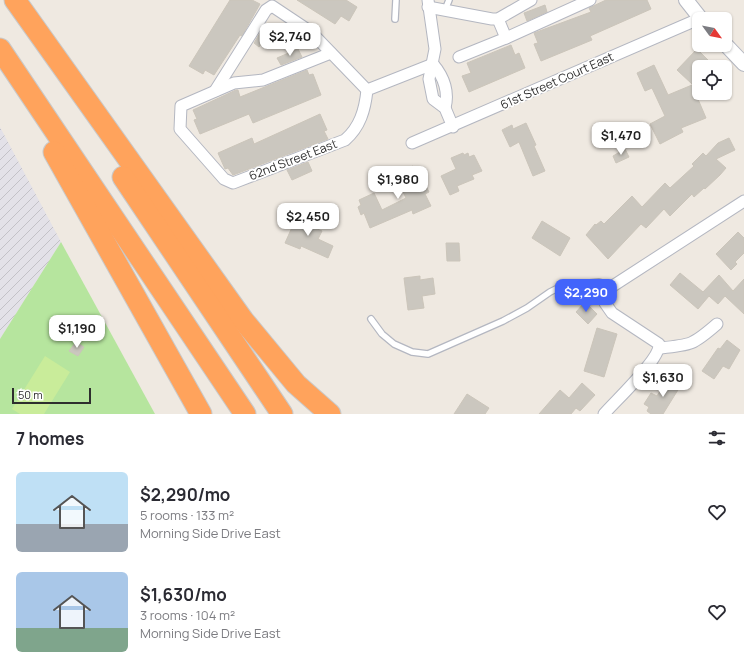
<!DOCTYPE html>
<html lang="en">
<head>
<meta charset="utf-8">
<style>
	:root { --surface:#fff; --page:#f7f7f7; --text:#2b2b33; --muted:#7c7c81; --accent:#4264fb }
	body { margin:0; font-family:Manrope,sans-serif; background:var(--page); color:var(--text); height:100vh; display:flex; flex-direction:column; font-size:15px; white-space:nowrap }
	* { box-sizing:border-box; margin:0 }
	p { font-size:13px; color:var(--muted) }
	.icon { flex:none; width:22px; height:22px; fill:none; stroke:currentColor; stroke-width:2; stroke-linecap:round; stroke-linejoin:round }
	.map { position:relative; height:414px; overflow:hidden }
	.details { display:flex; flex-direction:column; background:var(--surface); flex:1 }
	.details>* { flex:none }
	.needle { width:26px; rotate:123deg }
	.controls { position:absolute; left:692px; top:12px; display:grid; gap:8px }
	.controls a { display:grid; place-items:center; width:40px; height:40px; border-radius:6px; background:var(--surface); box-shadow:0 1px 3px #0004; font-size:20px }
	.scale { position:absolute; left:12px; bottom:10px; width:79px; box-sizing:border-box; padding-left:4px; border:2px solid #2e2e2e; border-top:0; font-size:11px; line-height:14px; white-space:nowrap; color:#2e2e2e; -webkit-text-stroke:3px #fff; paint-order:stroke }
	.price { position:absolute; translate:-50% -34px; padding:0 9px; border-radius:8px; background:#fff; color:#222; font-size:13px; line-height:26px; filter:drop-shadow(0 1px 2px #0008) }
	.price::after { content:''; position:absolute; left:50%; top:24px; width:12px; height:9px; margin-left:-6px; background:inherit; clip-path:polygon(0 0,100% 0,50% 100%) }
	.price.on { background:var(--accent); color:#fff }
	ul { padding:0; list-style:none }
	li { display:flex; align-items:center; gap:12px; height:100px; padding:0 16px }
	li span { display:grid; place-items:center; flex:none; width:112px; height:80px; border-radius:6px; color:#555 }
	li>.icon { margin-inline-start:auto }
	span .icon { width:48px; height:48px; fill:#fffc; stroke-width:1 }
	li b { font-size:17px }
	h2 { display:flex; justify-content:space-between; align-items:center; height:48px; padding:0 16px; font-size:17px }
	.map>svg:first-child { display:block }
	.industrial { fill:url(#industrial-furrows) }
	.park { fill:#b6e59e }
	.pitch { fill:#c9ec9a }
	.building { fill:#cbc7bf; stroke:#cbc5ba }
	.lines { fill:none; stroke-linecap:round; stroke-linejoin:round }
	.service-casing { stroke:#b4b7c1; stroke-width:8 }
	.minor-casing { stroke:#b4b7c1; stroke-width:13 }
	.tertiary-casing { stroke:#b4b7c1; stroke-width:16 }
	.motorway-casing { stroke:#c9c9c9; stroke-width:23 }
	.service { stroke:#fff; stroke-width:5.5 }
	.minor { stroke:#fff; stroke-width:11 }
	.tertiary { stroke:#fff; stroke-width:14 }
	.motorway { stroke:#ffa35c; stroke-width:21 }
	.labels { text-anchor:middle; stroke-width:3.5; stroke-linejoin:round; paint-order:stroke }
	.street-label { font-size:12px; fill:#2e2e2e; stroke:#fff }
</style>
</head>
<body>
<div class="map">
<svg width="744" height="414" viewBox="0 0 744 414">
	<defs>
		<pattern id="industrial-furrows" width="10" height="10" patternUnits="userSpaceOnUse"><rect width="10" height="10" fill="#e3e1e8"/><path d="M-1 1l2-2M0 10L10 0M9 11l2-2" fill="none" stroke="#c3c1c7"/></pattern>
	</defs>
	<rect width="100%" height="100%" fill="#efe9e1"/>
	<polygon class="industrial" points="0,127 61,242 0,339"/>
	<polygon class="park" points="61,242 155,414 0,414 0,339"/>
	<polygon class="pitch" points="45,356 70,372 44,414 20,414 12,409"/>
	<g class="building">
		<polygon points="230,0 252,0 260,4 242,36 240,35 214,75 205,70 203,74 189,66"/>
		<polygon points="297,0 346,0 357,7 349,21 341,16 335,24"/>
		<polygon points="606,0 647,0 651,9 590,36 592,40 541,61 534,44 538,43 534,33 591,12 589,8"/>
		<polygon points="545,5 547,12 527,21 524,13"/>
		<polygon points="263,28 268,32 259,47 254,43"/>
		<polygon points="511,45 515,55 519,53 525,68 469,92 462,76 471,73 467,63"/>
		<polygon points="298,49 302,57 281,65 277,58"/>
		<polygon points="697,49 715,67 699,67 699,76 692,84 677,70"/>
		<polygon points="654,65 668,95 692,85 706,118 681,128 683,132 660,144 650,124 665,116 652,88 645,91 637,73"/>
		<polygon points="307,70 309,75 313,74 321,95 253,123 249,114 200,134 194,120 197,119 193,110 236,90 238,90 240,97"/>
		<polygon points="320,114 327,130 324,131 328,139 233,175 228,168 225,169 218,153 252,138 254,144"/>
		<polygon points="526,123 536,145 534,146 545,171 533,176 519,142 510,147 502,130 512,125 513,129"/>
		<polygon points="729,138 735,150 716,159 726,168 720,175 705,189 704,188 694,197 692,194 670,216 664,209 646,228 641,224 608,259 586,235 595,224 596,225 601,221 604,224 632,196 642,207 665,183 670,188 694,166 692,164 703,153 706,156 718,143"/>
		<polygon points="625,149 629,157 616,163 613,156"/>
		<polygon points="463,153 464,155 468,153 469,157 474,155 482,171 472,175 474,179 457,186 459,191 450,195 441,176 456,169 451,158"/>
		<polygon points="308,162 312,171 292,180 287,170"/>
		<polygon points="413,166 419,179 422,178 429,192 425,194 431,206 413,214 412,210 370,228 364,213 361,215 358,207 361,205 359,200 374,193 382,210 406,198 395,175"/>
		<polygon points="298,214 311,219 308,225 322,231 318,239 333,246 328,258 301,246 300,249 285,243"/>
		<polygon points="542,221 570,238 560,256 532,238"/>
		<polygon points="738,232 744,238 744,253 735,262 737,264 731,270 716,254"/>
		<polygon points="446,243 459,243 460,261 447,261"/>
		<polygon points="680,273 703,292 719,275 733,291 744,279 744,314 725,296 718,304 709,296 698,309 670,285"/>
		<polygon points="420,276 420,280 433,278 435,294 422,296 424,308 408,310 404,278"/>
		<polygon points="585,302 597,314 588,324 576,312"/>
		<polygon points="597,328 617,334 604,377 584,371"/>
		<polygon points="727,340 740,350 729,369 723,366 714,379 702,371 718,348 720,349"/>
		<polygon points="76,342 84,347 78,356 69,351"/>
		<polygon points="669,377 681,385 663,414 651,414 647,411 649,407 644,404 651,393 657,396"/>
		<polygon points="582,383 595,395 580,411 576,408 571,414 539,414 560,390 569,398"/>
		<polygon points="467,394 489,408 485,414 454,414"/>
	</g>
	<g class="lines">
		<g class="service-casing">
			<g id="service">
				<polyline points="445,10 449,0"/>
				<polyline points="395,19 396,0"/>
				<polyline points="371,319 382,334 394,344 412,352 428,354 503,321 527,308 550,292 562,286 599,282 611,286"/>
			</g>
		</g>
		<g class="minor-casing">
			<g id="minor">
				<polyline points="428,0 435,49 429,79 433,99 445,108 453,127"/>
				<polyline points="428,7 492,19 498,19 531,0"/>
				<polyline points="506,38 590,0"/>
				<path d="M331,53L263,80L234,83L181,106L180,129L224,179L233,183L345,140C360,127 365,110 367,90L433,64"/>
				<polyline points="459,57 506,38 498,19"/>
				<path d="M433,64C444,77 449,92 445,108"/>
				<polyline points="215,91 266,10 272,6 311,32 367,90"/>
				<polyline points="412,143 701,18"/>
				<path d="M660,348C691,345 693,345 717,324"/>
				<path d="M604,414C615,401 661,359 659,344L612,313L605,303V291L744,201"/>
			</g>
		</g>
		<g class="tertiary-casing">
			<g id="tertiary">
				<polyline points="686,0 701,19"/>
				<polyline points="725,44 744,64"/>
			</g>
		</g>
		<g class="motorway-casing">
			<g id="motorway">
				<polyline points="15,0 243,320 296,384 330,414"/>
				<polyline points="0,49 245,414"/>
				<polyline points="54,152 201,414"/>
				<polyline points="123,177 282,414"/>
			</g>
		</g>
		<use href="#service" class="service"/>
		<use href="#minor" class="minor"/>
		<use href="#tertiary" class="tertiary"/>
		<use href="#motorway" class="motorway"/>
	</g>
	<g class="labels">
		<g class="street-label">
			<text transform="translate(557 81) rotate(-24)" y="4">61st Street Court East</text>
			<text transform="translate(293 160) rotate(-21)" y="4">62nd Street East</text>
		</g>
	</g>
</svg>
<div class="controls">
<a><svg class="needle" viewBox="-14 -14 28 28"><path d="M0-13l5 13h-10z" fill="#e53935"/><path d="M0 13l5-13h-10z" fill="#7c7c81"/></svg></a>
<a><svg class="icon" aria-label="locate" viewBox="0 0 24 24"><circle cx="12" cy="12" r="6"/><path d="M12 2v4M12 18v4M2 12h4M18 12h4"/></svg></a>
</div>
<div class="scale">50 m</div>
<b class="price" style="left:290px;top:57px">$2,740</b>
<b class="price" style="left:621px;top:156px">$1,470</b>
<b class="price" style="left:398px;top:200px">$1,980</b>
<b class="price" style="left:308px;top:237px">$2,450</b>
<b class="price on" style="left:586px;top:313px">$2,290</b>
<b class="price" style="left:77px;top:349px">$1,190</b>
<b class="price" style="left:663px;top:398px">$1,630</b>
</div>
<section class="details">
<h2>7 homes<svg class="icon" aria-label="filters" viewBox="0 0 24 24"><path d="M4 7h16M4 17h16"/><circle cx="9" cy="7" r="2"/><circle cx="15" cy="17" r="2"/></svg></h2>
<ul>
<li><span style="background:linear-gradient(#bfe0f5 65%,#9aa5b1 0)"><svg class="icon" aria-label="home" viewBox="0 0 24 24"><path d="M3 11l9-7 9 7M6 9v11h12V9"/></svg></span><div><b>$2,290/mo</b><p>5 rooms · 133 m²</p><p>Morning Side Drive East</p></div><svg class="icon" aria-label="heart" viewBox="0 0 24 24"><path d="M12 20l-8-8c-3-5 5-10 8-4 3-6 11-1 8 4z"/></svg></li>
<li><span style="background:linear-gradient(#a9c7e8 70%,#7fa58c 0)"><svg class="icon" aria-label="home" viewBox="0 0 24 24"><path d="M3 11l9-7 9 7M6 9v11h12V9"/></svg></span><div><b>$1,630/mo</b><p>3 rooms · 104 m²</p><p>Morning Side Drive East</p></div><svg class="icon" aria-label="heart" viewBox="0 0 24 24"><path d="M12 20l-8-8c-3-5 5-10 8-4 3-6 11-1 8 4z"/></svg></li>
</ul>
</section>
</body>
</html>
